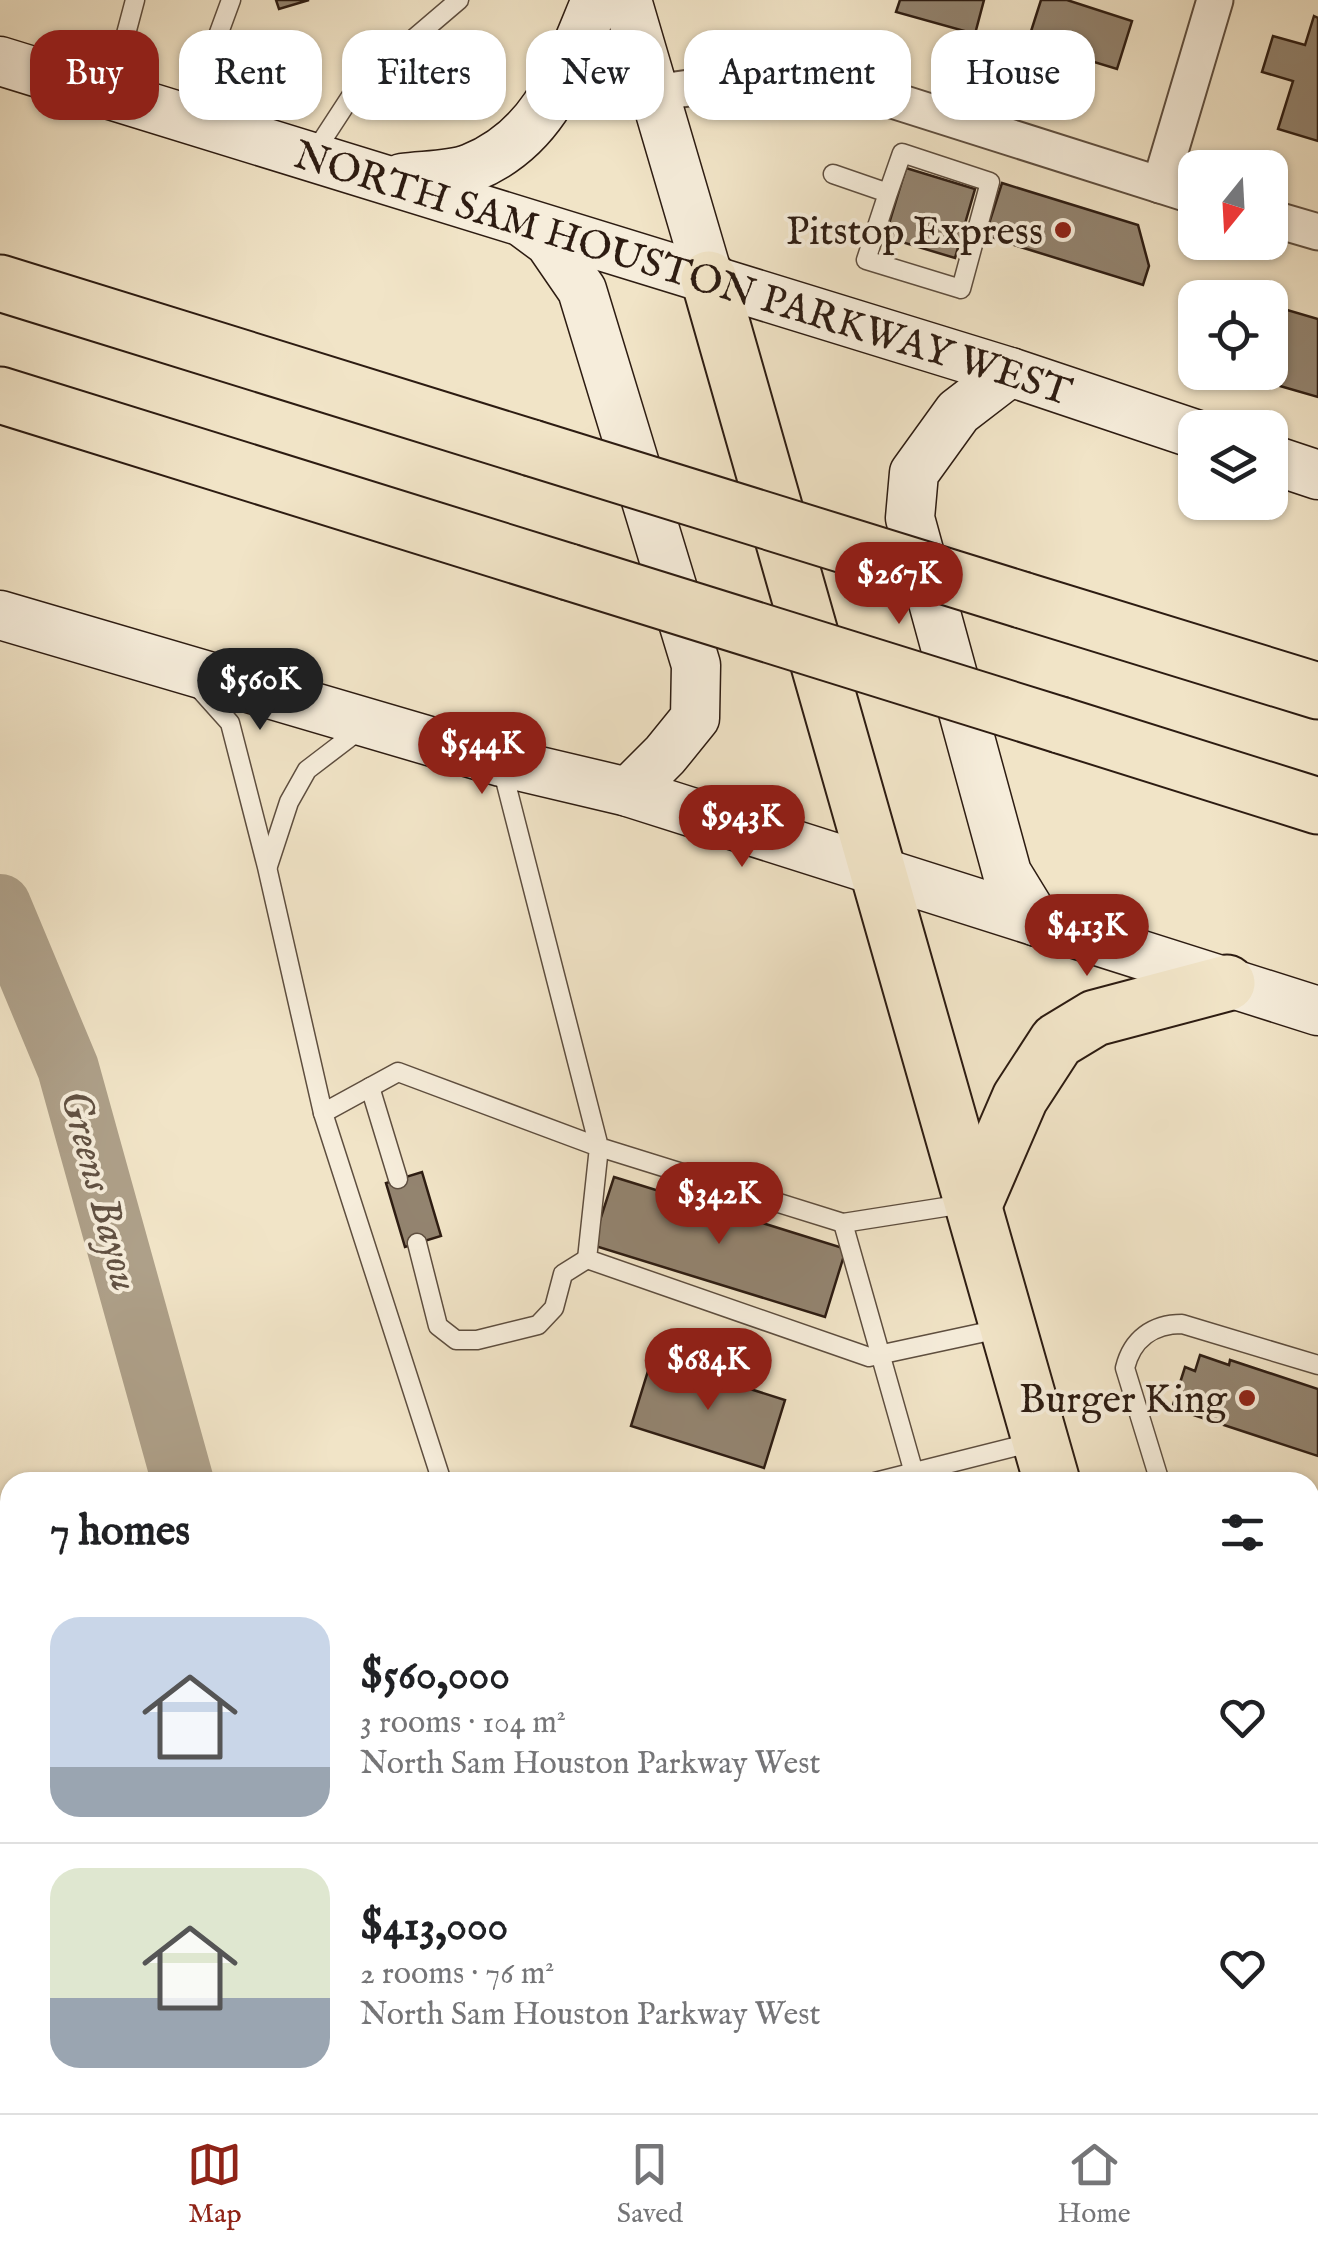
<!DOCTYPE html>
<html lang="en">
<head>
<meta charset="utf-8">
<style>
	:root { --surface:#fff; --page:#f2f2f2; --text:#202124; --muted:#757577; --line:#e0e0e0; --accent:#8f2418 }
	body { margin:0; font-family:"IM FELL English",serif; background:var(--page); color:var(--text); height:100vh; display:flex; flex-direction:column; font-size:38px; white-space:nowrap }
	* { box-sizing:border-box; margin:0 }
	p { font-size:32px; color:var(--muted) }
	.icon { flex:none; width:55px; height:55px; fill:none; stroke:currentColor; stroke-width:2; stroke-linecap:round; stroke-linejoin:round }
	.map { position:relative; flex:1; overflow:hidden }
	.side { position:absolute; left:0px; top:1472px; width:1320px; height:642px; display:flex; flex-direction:column; background:var(--surface); border-radius:30px 30px 0 0; box-shadow:0 2px 8px #0004 }
	.side>* { flex:none }
	.banner { position:absolute; left:30px; top:30px; width:1260px; height:90px; display:flex; gap:20px }
	.needle { width:65px; rotate:198deg }
	.controls { position:absolute; left:1178px; top:150px; display:grid; gap:20px }
	.controls a { display:grid; place-items:center; width:110px; height:110px; border-radius:20px; background:var(--surface); box-shadow:0 2px 8px #0004; font-size:50px }
	.price { position:absolute; translate:-50% -85px; padding:0 22px; border-radius:35px; background:var(--accent); color:#fff; font-size:32px; line-height:65px; filter:drop-shadow(0 2px 5px #0008) }
	.price::after { content:''; position:absolute; left:50%; top:60px; width:30px; height:22px; margin-left:-15px; background:inherit; clip-path:polygon(0 0,100% 0,50% 100%) }
	.price.on { background:#222; color:#fff }
	ul { padding:0; list-style:none }
	li { display:flex; align-items:center; gap:30px; height:250px; padding:0 50px }
	li+li { border-top:2px solid var(--line) }
	li span { display:grid; place-items:center; flex:none; width:280px; height:200px; border-radius:30px; color:#555 }
	li>.icon { margin-inline-start:auto }
	span .icon { width:120px; height:120px; fill:#fffc; stroke-width:1 }
	li b { font-size:42px }
	h2 { display:flex; justify-content:space-between; align-items:center; height:120px; padding:0 50px; font-size:42px }
	.tag { padding:0 35px; border-radius:30px; background:var(--surface); box-shadow:0 2px 8px #0004; font-size:35px; line-height:90px }
	.tag.on { background:var(--accent); color:#fff }
	.menu { display:flex; justify-content:space-around; align-items:center; height:140px; border-top:2px solid var(--line); background:var(--surface); font-size:28px; color:var(--muted) }
	.menu a { display:grid; justify-items:center; gap:5px }
	.menu .on { color:var(--accent) }
	.map>svg:first-child { display:block }
	.lines { fill:none; stroke-linecap:round; stroke-linejoin:round }
	.river { stroke:#aea089; stroke-width:62 }
	.building { fill:#938470; stroke:#2d1c12; stroke-width:2.5 }
	.service-casing { stroke:#5e4e3f; stroke-width:21 }
	.minor-casing { stroke:#5e4e3f; stroke-width:39 }
	.secondary-casing { stroke:#2d1c12; stroke-width:51 }
	.primary-casing { stroke:#2d1c12; stroke-width:59 }
	.motorway-casing { stroke:#2d1c12; stroke-width:59 }
	.service { stroke:#f6eddb; stroke-width:18 }
	.minor { stroke:#f6eddb; stroke-width:35 }
	.secondary { stroke:#f6eddb; stroke-width:48 }
	.primary { stroke:#f1e4c7; stroke-width:55 }
	.motorway { stroke:#f1e4c7; stroke-width:55 }
	.motorway-bridge-casing { stroke:#2d1c12; stroke-width:59; stroke-linecap:butt }
	.motorway-bridge { stroke:#f1e4c7; stroke-width:55 }
	.poi-dot { fill:#8f2418; stroke:#f6eddb; stroke-width:4 }
	.labels { text-anchor:middle; stroke-width:8; stroke-linejoin:round; paint-order:stroke }
	.poi-label { font-size:40px; fill:#2d1c12; stroke:#f6eddb; text-anchor:end }
	.street-label { font-size:40px; fill:#2d1c12; stroke:#f6eddb }
	.water-label { font-size:42px; font-style:italic; fill:#615142; stroke:#f6eddb }
</style>
</head>
<body>
<div class="map">
<svg width="1318" height="2113" viewBox="0 0 1318 2113">
	<rect width="100%" height="100%" fill="#f1e4c7"/>
	<filter id="stains"><feTurbulence type="fractalNoise" baseFrequency=".002" numOctaves="4"/><feColorMatrix values="0 0 0 0 .2 0 0 0 0 .09 0 0 0 0 .02 0 0 0 .5 -.17"/></filter>
	<radialGradient id="worn" r=".72"><stop offset=".6" stop-color="#630" stop-opacity="0"/><stop offset="1" stop-color="#630" stop-opacity=".3"/></radialGradient>
	<g class="lines">
		<g class="river">
			<polyline points="0,905 68,1068 183,1482"/>
			<polyline points="355,2105 357,2113"/>
		</g>
	</g>
	<g class="building">
		<polygon points="276,0 309,0 279,9"/>
		<polygon points="900,0 984,0 975,34 896,12"/>
		<polygon points="1041,0 1067,0 1132,21 1117,69 1068,54 1057,88 1017,75"/>
		<polygon points="1314,16 1318,18 1318,141 1278,129 1293,81 1262,72 1273,36 1305,45"/>
		<polygon points="906,168 975,189 955,258 885,237"/>
		<polygon points="1002,183 1138,225 1149,266 1143,285 985,236"/>
		<polygon points="1270,305 1318,319 1318,397 1249,377 1250,372 1270,372"/>
		<polygon points="422,1172 441,1236 405,1247 386,1183"/>
		<polygon points="614,1177 846,1249 825,1317 592,1245"/>
		<polygon points="1200,1355 1229,1365 1230,1360 1318,1389 1318,1456 1172,1408 1185,1367 1195,1371"/>
		<polygon points="652,1358 785,1400 764,1468 631,1426"/>
		<polygon points="0,1666 8,1693 0,1695"/>
		<polygon points="1318,1676 1318,1833 1310,1835 1310,1678"/>
		<polygon points="0,1697 10,1733 10,1776 0,1779"/>
		<polygon points="10,1800 10,1862 0,1865 0,1803"/>
		<polygon points="1318,1833 1318,1890 1310,1892 1310,1835"/>
		<polygon points="10,1871 10,1931 0,1932 0,1872"/>
		<polygon points="48,2105 151,2105 154,2113 50,2113"/>
		<polygon points="1021,2105 1047,2105 1049,2113 993,2113"/>
	</g>
	<g class="lines">
		<g class="service-casing">
			<g id="service">
				<polyline points="110,94 135,0"/>
				<polyline points="188,117 231,0"/>
				<polyline points="312,156 357,87 459,0"/>
				<polyline points="833,174 888,193 902,153 990,182 961,289 866,260 888,193"/>
				<polyline points="196,685 230,723 267,867 323,1113 442,1482"/>
				<polyline points="502,768 599,1147 843,1223 964,1204"/>
				<polyline points="268,866 289,802 307,770 362,728"/>
				<polyline points="370,1087 398,1179"/>
				<polyline points="323,1113 398,1072 599,1147 587,1259 869,1357 1004,1328"/>
				<polyline points="843,1223 914,1473"/>
				<polyline points="417,1243 438,1326 456,1340 477,1340 538,1325 554,1308 563,1274 587,1259"/>
				<polyline points="875,1482 1034,1442"/>
				<path d="M1160,1482L1125,1368C1132,1339 1153,1324 1182,1324L1318,1365"/>
				<polyline points="641,2105 643,2113"/>
				<polyline points="756,2105 759,2113"/>
				<polyline points="1103,2105 1105,2113"/>
				<polyline points="828,2113 856,2105"/>
			</g>
		</g>
		<g class="minor-casing">
			<g id="minor">
				<polyline points="654,93 767,77 848,86 1195,196"/>
				<polyline points="1160,185 1215,0"/>
				<polyline points="1270,218 1318,232"/>
				<polyline points="1310,2010 1318,2008"/>
			</g>
		</g>
		<g class="secondary-casing">
			<g id="secondary">
				<polyline points="627,0 709,279"/>
				<path id="s1" d="M0,61L1010,372L1195,434"/>
				<path d="M402,178C423,175 451,176 471,168C546,138 567,69 596,0"/>
				<polyline points="526,225 549,242 582,290 696,665 695,718 665,755 628,792"/>
				<polyline points="1010,372 958,412 914,473 910,518 1007,873 1037,922"/>
				<polyline points="1270,459 1318,475"/>
				<polyline points="0,615 501,762 628,792 1318,1011"/>
			</g>
		</g>
		<g class="primary-casing">
			<g id="primary">
				<polyline points="709,279 1052,1482"/>
				<polyline points="975,1202 1020,1098 1057,1041 1095,1018 1227,983"/>
				<polyline points="1234,2105 1236,2113"/>
			</g>
		</g>
		<g class="motorway-casing">
			<g id="motorway">
				<polyline points="0,283 532,448"/>
				<polyline points="0,395 569,572"/>
				<polyline points="1022,600 1318,691"/>
				<polyline points="1060,725 1318,806"/>
			</g>
		</g>
		<use href="#service" class="service"/>
		<use href="#minor" class="minor"/>
		<use href="#secondary" class="secondary"/>
		<use href="#primary" class="primary"/>
		<use href="#motorway" class="motorway"/>
		<g class="motorway-bridge-casing">
			<g id="motorway-bridge">
				<polyline points="532,448 1022,600"/>
				<polyline points="569,572 1060,725"/>
			</g>
		</g>
		<use href="#motorway-bridge" class="motorway-bridge"/>
	</g>
	<g class="poi-dot">
		<circle cx="1063" cy="230" r="10"/>
		<circle cx="1247" cy="1398" r="10"/>
	</g>
	<g class="labels">
		<g class="poi-label">
			<text x="1043" y="244">Pitstop Express</text>
			<text x="1227" y="1412">Burger King</text>
		</g>
		<g class="street-label">
			<text dy="14" stroke="none"><textPath href="#s1" startOffset="715">NORTH SAM HOUSTON PARKWAY WEST</textPath></text>
		</g>
		<g class="water-label">
			<text transform="translate(102 1190) rotate(75)" y="15">Greens Bayou</text>
		</g>
	</g>
	<rect width="100%" height="100%" filter="url(#stains)"/>
	<rect width="100%" height="100%" fill="url(#worn)"/>
</svg>
<div class="controls">
<a><svg class="needle" viewBox="-14 -14 28 28"><path d="M0-13l5 13h-10z" fill="#e53935"/><path d="M0 13l5-13h-10z" fill="#757577"/></svg></a>
<a><svg class="icon" aria-label="locate" viewBox="0 0 24 24"><circle cx="12" cy="12" r="6"/><path d="M12 2v4M12 18v4M2 12h4M18 12h4"/></svg></a>
<a><svg class="icon" aria-label="layers" viewBox="0 0 24 24"><path d="M12 4l9 5-9 5-9-5zM3 14l9 5 9-5"/></svg></a>
</div>
<b class="price" style="left:899px;top:627px">$267K</b>
<b class="price on" style="left:260px;top:733px">$560K</b>
<b class="price" style="left:482px;top:797px">$544K</b>
<b class="price" style="left:742px;top:870px">$943K</b>
<b class="price" style="left:1087px;top:979px">$413K</b>
<b class="price" style="left:719px;top:1247px">$342K</b>
<b class="price" style="left:708px;top:1413px">$684K</b>
<div class="banner">
<a class="tag on">Buy</a>
<a class="tag">Rent</a>
<a class="tag">Filters</a>
<a class="tag">New</a>
<a class="tag">Apartment</a>
<a class="tag">House</a>
</div>
<section class="side">
<h2>7 homes<svg class="icon" aria-label="filters" viewBox="0 0 24 24"><path d="M4 7h16M4 17h16"/><circle cx="9" cy="7" r="2"/><circle cx="15" cy="17" r="2"/></svg></h2>
<ul>
<li><span style="background:linear-gradient(#c9d6e8 75%,#9aa5b1 0)"><svg class="icon" aria-label="home" viewBox="0 0 24 24"><path d="M3 11l9-7 9 7M6 9v11h12V9"/></svg></span><div><b>$560,000</b><p>3 rooms · 104 m²</p><p>North Sam Houston Parkway West</p></div><svg class="icon" aria-label="heart" viewBox="0 0 24 24"><path d="M12 20l-8-8c-3-5 5-10 8-4 3-6 11-1 8 4z"/></svg></li>
<li><span style="background:linear-gradient(#dfe7d0 65%,#9aa5b1 0)"><svg class="icon" aria-label="home" viewBox="0 0 24 24"><path d="M3 11l9-7 9 7M6 9v11h12V9"/></svg></span><div><b>$413,000</b><p>2 rooms · 76 m²</p><p>North Sam Houston Parkway West</p></div><svg class="icon" aria-label="heart" viewBox="0 0 24 24"><path d="M12 20l-8-8c-3-5 5-10 8-4 3-6 11-1 8 4z"/></svg></li>
</ul>
</section>
</div>
<nav class="menu">
<a class="on"><svg class="icon" aria-label="map" viewBox="0 0 24 24"><path d="M3 6l6-2 6 2 6-2v14l-6 2-6-2-6 2zM9 4v14M15 6v14"/></svg>Map</a>
<a><svg class="icon" aria-label="saved" viewBox="0 0 24 24"><path d="M7 4h10v16l-5-4-5 4z"/></svg>Saved</a>
<a><svg class="icon" aria-label="home" viewBox="0 0 24 24"><path d="M3 11l9-7 9 7M6 9v11h12V9"/></svg>Home</a>
</nav>
</body>
</html>
